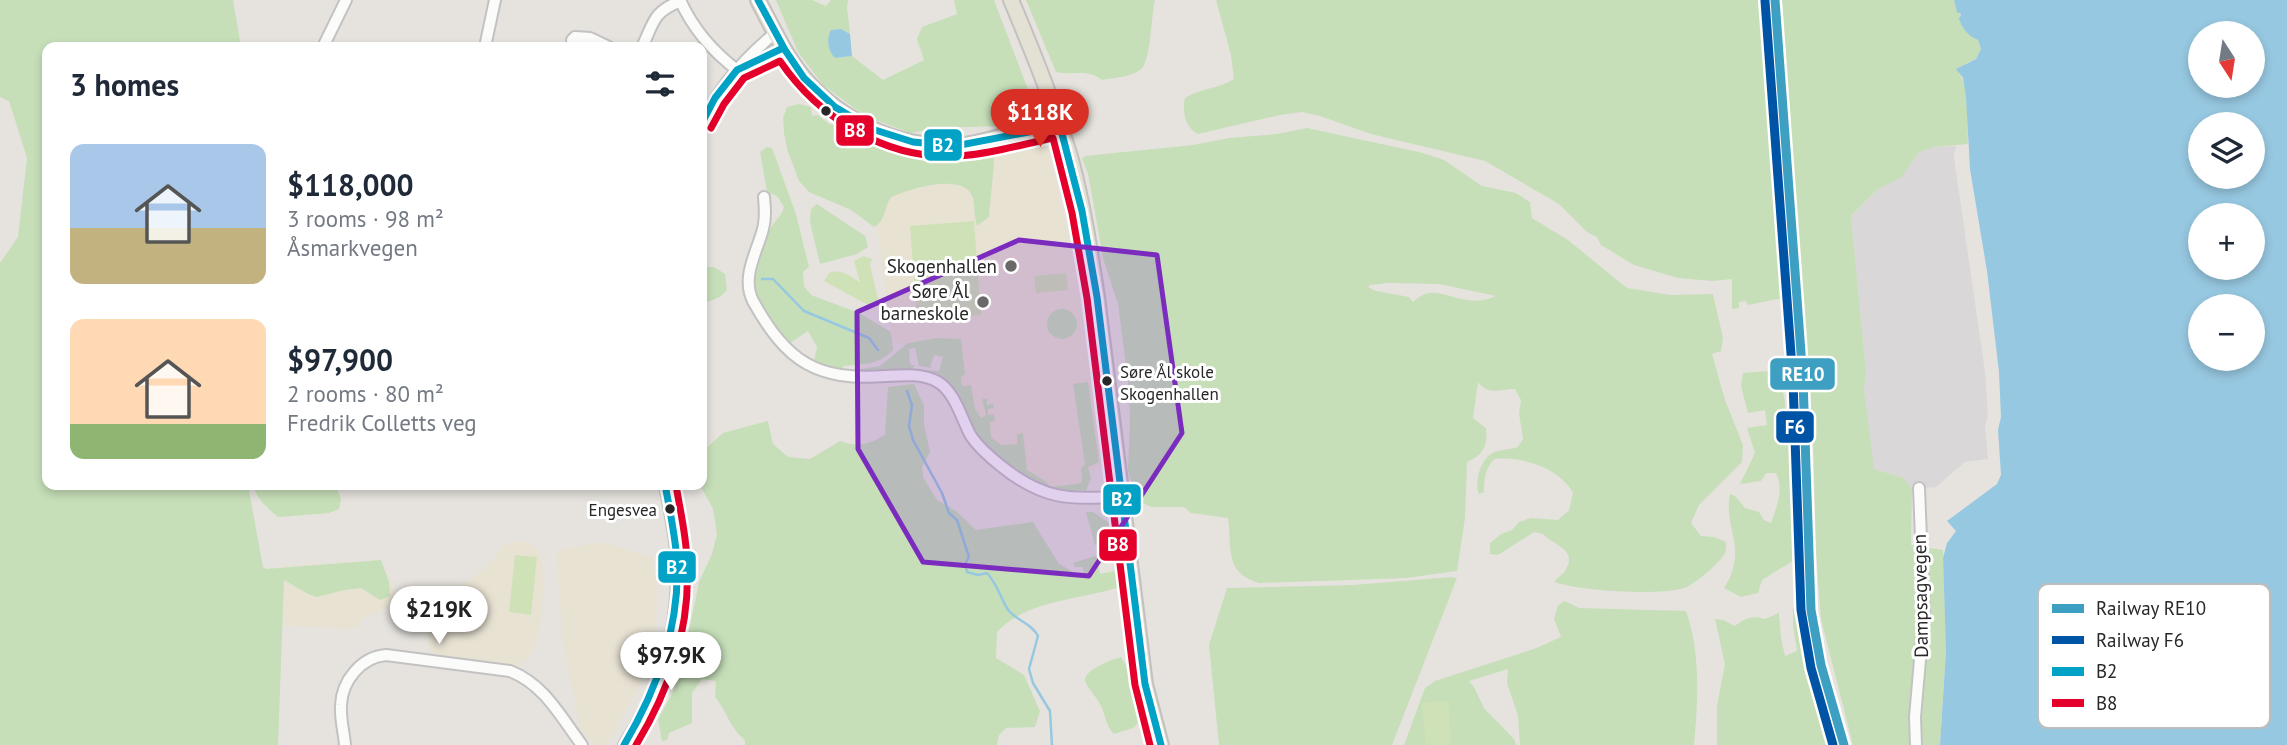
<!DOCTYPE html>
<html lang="en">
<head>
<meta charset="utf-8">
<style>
	:root { --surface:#fff; --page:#f6f6f7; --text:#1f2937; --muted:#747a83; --accent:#d93025 }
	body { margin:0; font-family:"PT Sans",sans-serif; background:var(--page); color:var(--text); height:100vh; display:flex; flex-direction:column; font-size:26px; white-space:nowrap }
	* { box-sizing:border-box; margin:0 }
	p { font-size:23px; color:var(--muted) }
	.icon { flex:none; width:38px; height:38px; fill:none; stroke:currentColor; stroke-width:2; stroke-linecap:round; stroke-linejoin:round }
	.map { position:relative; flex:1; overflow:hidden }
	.details { position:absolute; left:42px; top:42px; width:665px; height:448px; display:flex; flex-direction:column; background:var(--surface); border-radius:14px; box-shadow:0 4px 10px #0003 }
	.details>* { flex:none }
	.needle { width:46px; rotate:168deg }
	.buttons { position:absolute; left:2188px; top:21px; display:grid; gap:14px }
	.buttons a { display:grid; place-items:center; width:77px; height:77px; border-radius:50%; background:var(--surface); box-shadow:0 4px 10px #0003; font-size:35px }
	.price { position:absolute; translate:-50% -60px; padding:0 16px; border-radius:24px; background:#fff; color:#222; font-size:23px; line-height:46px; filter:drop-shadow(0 2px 4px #0008) }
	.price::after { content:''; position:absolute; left:50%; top:42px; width:21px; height:16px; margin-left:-10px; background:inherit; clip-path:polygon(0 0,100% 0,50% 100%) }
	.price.selected { background:var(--accent); color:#fff }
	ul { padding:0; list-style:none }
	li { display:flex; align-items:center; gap:21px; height:175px; padding:0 28px }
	li span { display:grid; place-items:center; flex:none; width:196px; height:140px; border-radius:14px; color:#555 }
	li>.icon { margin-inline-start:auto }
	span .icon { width:84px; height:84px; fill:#fffc; stroke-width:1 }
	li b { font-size:30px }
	h2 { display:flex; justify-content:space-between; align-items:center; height:84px; padding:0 28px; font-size:30px }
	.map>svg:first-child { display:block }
	.industrial { fill:#dad7d9 }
	.education { fill:#e8e2d3 }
	.green { fill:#c6dfb9; fill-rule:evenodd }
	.pitch { fill:#cfe2b7 }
	.water { fill:#97c8e1; fill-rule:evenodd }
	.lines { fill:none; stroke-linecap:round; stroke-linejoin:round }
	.stream { stroke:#97c8e1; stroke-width:2.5 }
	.minor-casing { stroke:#c3c2c3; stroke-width:14 }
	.major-casing { stroke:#c3c1c0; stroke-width:18 }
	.minor { stroke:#fbfbfa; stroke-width:10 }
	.major { stroke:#e3e1d4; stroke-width:14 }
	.bus-1-casing { stroke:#fff; stroke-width:12 }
	.bus-2-casing { stroke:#fff; stroke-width:12 }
	.bus-1 { stroke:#02a2c6; stroke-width:7 }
	.bus-2 { stroke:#e4002b; stroke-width:7 }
	.rail-1-casing { stroke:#fff; stroke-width:14 }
	.rail-2-casing { stroke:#fff; stroke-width:14 }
	.rail-1 { stroke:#3da0c2; stroke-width:9 }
	.rail-2 { stroke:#0054a6; stroke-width:9 }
	.marked { fill:#7b2cbf; fill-opacity:0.2; stroke:#7b2cbf; stroke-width:5; stroke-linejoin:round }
	.bus-dot { fill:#272727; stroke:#fff; stroke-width:2.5 }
	.poi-dot { fill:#6a6967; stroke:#fff; stroke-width:2.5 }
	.labels { text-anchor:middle; stroke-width:6; stroke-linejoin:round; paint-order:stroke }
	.bus-label { font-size:17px; fill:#272727; stroke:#fff; text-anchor:start }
	.poi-label { font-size:19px; fill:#272727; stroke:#fff; text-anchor:end }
	.street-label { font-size:19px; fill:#272727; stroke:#fff }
	.key { fill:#fff; stroke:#bebebe; stroke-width:2 }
	.key-label { font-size:19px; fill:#272727 }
	.line-badge { stroke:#fff; stroke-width:2.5 }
	.badge-label { font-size:19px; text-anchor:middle; font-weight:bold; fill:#fff }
</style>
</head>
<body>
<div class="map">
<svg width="2287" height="745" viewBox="0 0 2287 745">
	<rect width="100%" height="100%" fill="#e6e3de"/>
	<polygon class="industrial" points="1956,146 1954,157 1985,372 1988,416 1985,427 1988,459 1965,462 1936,487 1912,489 1904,478 1874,469 1870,452 1864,390 1866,371 1851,216 1878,189 1901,178 1919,152 1933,147"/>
	<g class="education">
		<polygon points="1048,146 1076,271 1102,464 1089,471 1082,483 1050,487 1047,482 1026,470 991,437 955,387 947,344 907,346 893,341 877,226 878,206 902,165 937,164"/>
		<polygon points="522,540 540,551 544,573 541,620 535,648 519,669 434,656 428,644 432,622 440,600 480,572 493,561 503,545"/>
		<polygon points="602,542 651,557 658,589 653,645 638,689 606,745 596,745 581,731 563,644 556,551"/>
		<polygon points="381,560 398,602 364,618 356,629 284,626 284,566"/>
	</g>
	<g class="green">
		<polygon points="0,0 233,0 241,47 47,47 47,485 248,485 263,567 266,569 381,560 389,582 390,596 380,600 361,588 344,590 317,597 308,594 284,580 278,745 0,745 0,263 18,237 27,158 9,101 0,97"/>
		<polygon points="776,0 812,0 826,6 831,0 848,0 847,7 850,34 841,29 835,58 852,56 883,80 924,60 917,39 922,27 957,14 954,0 994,0 1030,95 1028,108 1020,120 999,126 939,128 910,133 865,116 823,85 798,52"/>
		<path d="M1026,0H1155C1151,16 1151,63 1140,70C1130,77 1114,78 1102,80C1088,68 1072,76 1056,72Z"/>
		<path d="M1216,0H1770L1793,296L1748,305L1746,301L1739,302V308L1732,309V279L1713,281L1678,278L1634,265L1601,245L1597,237L1587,232L1559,204L1485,161L1371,134L1320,116L1302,112L1280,115L1198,134C1185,128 1182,111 1185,98C1200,88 1219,89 1234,79L1231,55Z"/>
		<path d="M1782,0H1954L1965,28L1978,40L1981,49L1976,59L1966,63L1959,74C1970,86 1967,127 1968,144L1934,147L1919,152L1901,178L1878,189L1851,216L1866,371L1864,390L1874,469L1904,478L1912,489L1911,545L1943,550L1946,651L1940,745H1853L1821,619L1816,554L1813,436Z"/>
		<path d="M799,104L811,107L812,116L818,115L829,124L836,125L841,121C855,129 870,135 885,142C905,151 923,163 947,161C961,160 994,133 994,163L989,217L977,226C974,217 975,207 973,198C965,171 909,189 891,197C884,207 886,221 874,227L851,210L809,192L799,181L787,149L784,133L783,118L787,107Z"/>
		<path d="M1307,128L1423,153L1444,160L1482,186L1516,193L1530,202L1532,218L1568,240L1627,288L1671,295L1713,294L1723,338L1721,351L1712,354L1725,400L1743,445L1742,462L1699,505L1691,523L1701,536L1714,537L1726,542C1726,546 1726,549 1725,553C1722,561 1693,586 1684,588C1659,596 1580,591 1554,582C1558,577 1564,574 1566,569C1578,549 1551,544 1543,534L1534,532L1498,555L1490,554V543L1501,534L1512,530L1519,522L1531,518L1558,520L1569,510L1573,493C1560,468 1522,456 1494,459C1485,469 1484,479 1484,492L1479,494C1474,483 1480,461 1491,454C1498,449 1510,450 1518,447L1523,439L1519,413L1521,400L1515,389C1499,389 1489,396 1478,382L1473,418L1486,428C1488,446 1483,455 1467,462L1465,518L1457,571L1406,578L1259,583C1224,573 1232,548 1228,518L1191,513L1184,507H1152L1142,503L1135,495L1128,471L1130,425L1129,390L1118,304L1103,258L1088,173L1082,159L1085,156L1193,145L1229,138L1277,134ZM1389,283L1439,284L1496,296C1487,300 1477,302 1467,300C1446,297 1431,284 1413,302L1409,297L1376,291L1368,287L1370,285Z"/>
		<path d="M767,147L772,148L796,214L809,267L803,272L804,286L811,295L859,313L891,332L893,350C879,365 863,364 844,366L840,371L814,361L817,347L808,331L789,344C757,302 739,282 769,230C774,222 781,217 784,207L777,196L767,192L760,152Z"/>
		<polygon points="817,204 865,236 868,247 857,254 820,264 810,222 811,209"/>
		<polygon points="702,267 714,267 725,274 727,290 720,297 702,304"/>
		<circle cx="1062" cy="324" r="15"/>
		<path d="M937,338L961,339L965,374L961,377L962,386L971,385L975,409L981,418L986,415L982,399H987V405L993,404L994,408L988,409V415L994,414L995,421L990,422L991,437L1001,445L1017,444V434L1023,433L1027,470L1047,482L1049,490C994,470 967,419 935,375L925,370L939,371L943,357L934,355L930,366L932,368L919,366L915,348L909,349L910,364L915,366L909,371L853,374L850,371L880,366L908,343Z"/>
		<path d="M1779,370L1785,403L1787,439L1801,438V549L1791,562L1762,580L1758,593L1741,597L1724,588C1749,549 1723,528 1730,494L1735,496L1745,508L1759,512L1764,520L1771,523C1777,506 1784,490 1776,473H1766L1761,481L1740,484L1755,453L1747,428L1767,425L1765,410L1748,413L1741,386L1743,373Z"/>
		<polygon points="1088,382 1099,462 1088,467 1091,478 1086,491 1051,490 1050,487 1082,483 1081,469 1085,464 1073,384"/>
		<path d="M914,384L924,406V425L930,452L922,467L923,477L937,500L956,511L976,530L1033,522L1059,564L1084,578L1083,567H1075L1073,563L1096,556L1097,560L1104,557L1101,545H1095L1086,512H1093L1109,523L1114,558L1098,565L1100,574L1114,571L1123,586C1083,600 1027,599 997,632L996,658L1024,675L1040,711L1035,727L1006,728L999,735L997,745H745V740C730,729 727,711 715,697L716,681L702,679L692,693V723L669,733L667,740L662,741L658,719L671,696L681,670L699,582L712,554L717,534L713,509L700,485L702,452L723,433L768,421L773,444L788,457L810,459L840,441C858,448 869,444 885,435L888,387Z"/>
		<path d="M253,485H318L337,489L341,499L339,509L329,513L278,517C268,509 256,498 253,485Z"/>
		<polygon points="1451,577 1457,578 1392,745 1219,745 1209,645 1227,588 1353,585"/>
		<path d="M1565,601L1579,608L1686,611C1701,654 1698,701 1694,745H1520L1518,716L1507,683L1508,669L1469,681L1474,687L1484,708L1514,739L1516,745H1404L1425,688L1435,681L1534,649L1561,637L1554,619L1558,605Z"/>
		<path d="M1800,603L1806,614L1810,642L1838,745H1717V706L1725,664L1715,619L1723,620L1735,626C1745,618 1753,615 1765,619L1779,613L1781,638L1785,656L1797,651L1793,625V609Z"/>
		<path d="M1121,657L1126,665L1138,723L1133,728L1114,734C1106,727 1105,713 1100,704C1097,697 1086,687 1085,680C1084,670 1113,659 1121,657Z"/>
	</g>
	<g class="pitch">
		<polygon points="974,221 981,315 917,320 910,226"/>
		<path d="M863,256L872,259L870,265L878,299V304L872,307L824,281L829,273C841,268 850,276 860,282L854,261Z"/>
		<polygon points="1066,273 1068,290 1036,293 1034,276"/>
		<polygon points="515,555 537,557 531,615 509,612"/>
		<polygon points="1448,701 1451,745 1426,745 1422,703"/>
	</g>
	<g class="water">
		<path d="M1954,0H2287V745H1940L1946,651L1943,558L1947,543L1956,531L1947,521L1997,484L2001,475L1998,430L2001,417L1999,372L1987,271L1970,169L1966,97L1963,78L1956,69L1976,59L1981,49L1978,40C1968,36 1963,29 1959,19L1961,14L1957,12ZM2200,33H2252V86H2200ZM2200,124H2252V177H2200ZM2200,215H2252V268H2200ZM2200,306H2252V359H2200Z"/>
		<path d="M841,29L850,34L852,56L835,58C828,51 826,39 831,30Z"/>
	</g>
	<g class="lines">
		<g class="stream">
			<polyline points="762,279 773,279 804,311 869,338 878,350"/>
			<path d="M907,391L912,405L909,426L913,440L942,493L949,513L957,520L969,557L965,564L967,572L978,575L987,573C999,586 1000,599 1009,611C1018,621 1032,624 1038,636L1029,669L1033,683L1050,711L1052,745"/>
		</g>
		<g class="minor-casing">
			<g id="minor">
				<path d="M680,0C693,29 712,51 737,70"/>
				<polyline points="572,40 575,37 590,38 609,47"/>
				<polyline points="323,47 346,0"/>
				<polyline points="485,47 495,0"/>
				<path d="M642,47C654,23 652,12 681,1"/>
				<polyline points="746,66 783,48"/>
				<path d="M702,123C718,88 745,58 775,33"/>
				<path d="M764,197C765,208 766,218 763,229C757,252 741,277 753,301C787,362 816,381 886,376C903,375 923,373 938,382C955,392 962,420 971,436C979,448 991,458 1001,466C1042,499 1070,501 1121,496"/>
				<path d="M345,745C344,732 340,719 341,705C342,681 361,657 386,655L510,671C545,685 560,716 582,745"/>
				<path d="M624,745C659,690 677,637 677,571C677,542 670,513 665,485"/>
				<polyline points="1916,745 1915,717 1924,614 1919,488"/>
			</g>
		</g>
		<g class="major-casing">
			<g id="major">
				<path d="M758,0C772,27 785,55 804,78C841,121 898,148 955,146C975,145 993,138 1012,134C1028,131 1044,131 1060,126"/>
				<path d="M1011,0C1033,52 1055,106 1071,160C1083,205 1090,251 1097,297L1145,684L1161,745"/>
				<polyline points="1016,132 1039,117 1055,112"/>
			</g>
		</g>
		<use href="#minor" class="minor"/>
		<use href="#major" class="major"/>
		<g class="bus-1-casing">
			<g id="bus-1">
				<polyline points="758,0 785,50 804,78 835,107 872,129 913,142 955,146 1060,126 1082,211 1097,297 1145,684 1161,745"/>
				<polyline points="702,123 715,98 737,70 783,48"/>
				<path d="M624,745C658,688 680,627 677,560C675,535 670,510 665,485"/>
			</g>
		</g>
		<g class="bus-2-casing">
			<g id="bus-2">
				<path d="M711,128L724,104L744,78L780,61C819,118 886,160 957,156C987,155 1023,144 1053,138L1072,213L1087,298L1135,685L1150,745"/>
				<path d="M636,745C670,689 691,626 687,560C686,534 680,510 676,485"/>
			</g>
		</g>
		<use href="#bus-1" class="bus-1"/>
		<use href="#bus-2" class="bus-2"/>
		<g class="rail-1-casing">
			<polyline id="rail-1" points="1775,0 1803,380 1811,610 1821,665 1844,745"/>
		</g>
		<g class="rail-2-casing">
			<polyline id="rail-2" points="1765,1 1793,381 1801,610 1811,668 1833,745"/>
		</g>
		<use href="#rail-1" class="rail-1"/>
		<use href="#rail-2" class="rail-2"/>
	</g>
	<path class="marked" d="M1019,240L1157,255L1182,433L1089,576L923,562L858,449L857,312Z"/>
	<g class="bus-dot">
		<circle cx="826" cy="111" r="6"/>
		<circle cx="1107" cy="381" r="6"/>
		<circle cx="670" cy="509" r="6"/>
	</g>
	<g class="poi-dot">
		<circle cx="1011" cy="266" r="7"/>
		<circle cx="983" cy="302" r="7"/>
	</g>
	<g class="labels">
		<g class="bus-label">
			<text x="1120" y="378">Søre Ål skole<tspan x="1120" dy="22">Skogenhallen</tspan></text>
			<text x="657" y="516" text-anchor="end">Engesvea</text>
		</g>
		<g class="poi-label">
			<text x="997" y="273">Skogenhallen</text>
			<text x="969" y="298">Søre Ål<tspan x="969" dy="22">barneskole</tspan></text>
		</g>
		<g class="street-label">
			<text transform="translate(1920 596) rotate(-91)" y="7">Dampsagvegen</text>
		</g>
	</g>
	<rect x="2038" y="584" width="232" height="144" rx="10" class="key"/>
	<rect x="2052" y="604" width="32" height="9" fill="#3da0c2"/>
	<rect x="2052" y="636" width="32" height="8" fill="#0054a6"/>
	<rect x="2052" y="667" width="32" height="9" fill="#02a2c6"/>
	<rect x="2052" y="699" width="32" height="8" fill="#e4002b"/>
	<g class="key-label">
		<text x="2096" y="615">Railway RE10</text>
		<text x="2096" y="647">Railway F6</text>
		<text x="2096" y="678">B2</text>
		<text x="2096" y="710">B8</text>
	</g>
	<g class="line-badge">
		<rect x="835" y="114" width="40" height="33" rx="7" fill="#e4002b"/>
		<rect x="923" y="128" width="40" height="34" rx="7" fill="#02a2c6"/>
		<rect x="1769" y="357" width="67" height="34" rx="7" fill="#3da0c2"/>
		<rect x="1775" y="410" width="40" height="34" rx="7" fill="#0054a6"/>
		<rect x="1102" y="483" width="40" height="33" rx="7" fill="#02a2c6"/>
		<rect x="1098" y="528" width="40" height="34" rx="7" fill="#e4002b"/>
		<rect x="657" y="550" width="40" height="34" rx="7" fill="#02a2c6"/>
	</g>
	<g class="badge-label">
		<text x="855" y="137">B8</text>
		<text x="943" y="152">B2</text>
		<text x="1803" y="381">RE10</text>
		<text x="1795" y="434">F6</text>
		<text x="1122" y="506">B2</text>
		<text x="1118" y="551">B8</text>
		<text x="677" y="574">B2</text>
	</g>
</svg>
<div class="buttons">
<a><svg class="needle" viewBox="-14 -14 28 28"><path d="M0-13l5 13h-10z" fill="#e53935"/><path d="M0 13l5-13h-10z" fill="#747a83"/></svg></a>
<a><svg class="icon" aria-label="layers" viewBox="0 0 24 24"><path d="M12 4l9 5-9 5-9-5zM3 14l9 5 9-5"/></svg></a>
<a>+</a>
<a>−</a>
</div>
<b class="price selected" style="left:1040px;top:149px">$118K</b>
<b class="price" style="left:439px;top:646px">$219K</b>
<b class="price" style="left:671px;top:692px">$97.9K</b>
<section class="details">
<h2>3 homes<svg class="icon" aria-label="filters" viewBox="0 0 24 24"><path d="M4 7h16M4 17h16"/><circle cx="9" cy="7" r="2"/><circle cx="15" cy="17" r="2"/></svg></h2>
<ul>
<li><span style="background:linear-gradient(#a9c7e8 60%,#c2b280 0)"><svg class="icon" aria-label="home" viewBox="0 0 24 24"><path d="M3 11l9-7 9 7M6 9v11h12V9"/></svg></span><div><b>$118,000</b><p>3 rooms · 98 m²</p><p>Åsmarkvegen</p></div></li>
<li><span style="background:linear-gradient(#ffd9b3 75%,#8fb573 0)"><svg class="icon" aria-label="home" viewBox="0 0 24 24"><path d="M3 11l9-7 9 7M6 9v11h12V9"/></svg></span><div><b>$97,900</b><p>2 rooms · 80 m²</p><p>Fredrik Colletts veg</p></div></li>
</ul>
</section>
</div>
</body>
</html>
